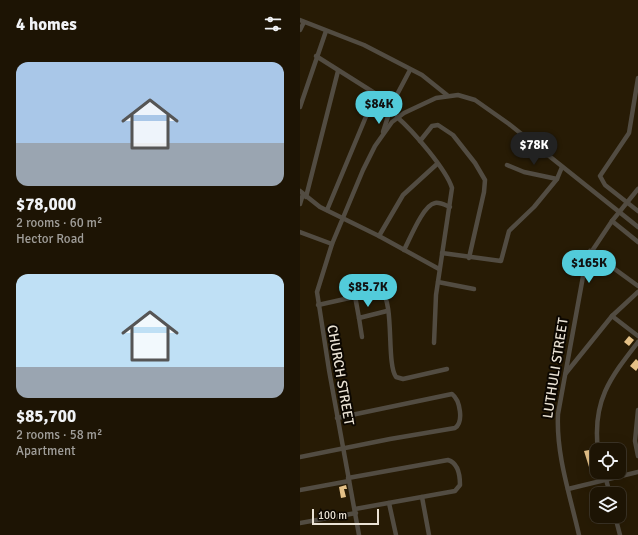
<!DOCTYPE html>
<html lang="en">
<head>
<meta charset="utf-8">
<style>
	:root { --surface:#1d1404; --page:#2a2113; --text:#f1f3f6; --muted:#a09e9a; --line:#3b3326; --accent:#52cbda }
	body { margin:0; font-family:Signika,sans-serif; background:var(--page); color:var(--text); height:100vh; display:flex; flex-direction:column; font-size:15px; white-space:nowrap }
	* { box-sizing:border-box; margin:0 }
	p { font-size:13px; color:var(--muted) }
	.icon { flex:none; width:22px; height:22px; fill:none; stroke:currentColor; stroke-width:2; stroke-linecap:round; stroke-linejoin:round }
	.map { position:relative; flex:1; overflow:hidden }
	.drawer { display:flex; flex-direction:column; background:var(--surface); width:300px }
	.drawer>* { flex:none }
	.fabs { position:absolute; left:290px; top:443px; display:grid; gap:8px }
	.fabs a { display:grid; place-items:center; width:36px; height:36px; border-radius:8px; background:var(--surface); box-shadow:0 4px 16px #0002,0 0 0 1px var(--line); font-size:20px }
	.scale { position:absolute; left:12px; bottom:10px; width:67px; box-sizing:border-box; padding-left:4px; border:2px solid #eae2d4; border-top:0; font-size:11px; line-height:14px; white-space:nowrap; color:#eae2d4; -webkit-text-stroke:3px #0c0701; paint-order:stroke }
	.price { position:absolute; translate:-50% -34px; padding:0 9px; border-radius:14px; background:var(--accent); color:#111; font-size:13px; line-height:26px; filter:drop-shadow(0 1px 2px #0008) }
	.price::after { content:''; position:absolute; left:50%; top:24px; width:12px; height:9px; margin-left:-6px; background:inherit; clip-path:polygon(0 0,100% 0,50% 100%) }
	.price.on { background:#222; color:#fff }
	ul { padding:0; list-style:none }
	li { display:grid; align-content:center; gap:8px; height:212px; padding:0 16px }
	li span { display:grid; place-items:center; height:124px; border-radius:12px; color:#555 }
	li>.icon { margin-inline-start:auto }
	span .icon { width:72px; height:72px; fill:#fffc; stroke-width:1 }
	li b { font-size:17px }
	h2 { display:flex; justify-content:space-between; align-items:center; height:48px; padding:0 16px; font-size:17px }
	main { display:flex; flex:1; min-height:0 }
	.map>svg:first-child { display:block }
	.building { fill:#e5c187 }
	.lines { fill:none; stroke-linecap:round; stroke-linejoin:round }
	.minor { stroke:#524c42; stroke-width:4.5 }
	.labels { text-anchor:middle; stroke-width:4; stroke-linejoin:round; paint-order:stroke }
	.street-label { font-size:14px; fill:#eae2d4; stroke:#0c0701 }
</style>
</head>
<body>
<main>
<section class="drawer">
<h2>4 homes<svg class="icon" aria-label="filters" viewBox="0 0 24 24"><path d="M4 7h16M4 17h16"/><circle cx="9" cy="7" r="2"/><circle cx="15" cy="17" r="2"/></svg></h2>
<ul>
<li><span style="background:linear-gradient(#a9c7e8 65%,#9aa5b1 0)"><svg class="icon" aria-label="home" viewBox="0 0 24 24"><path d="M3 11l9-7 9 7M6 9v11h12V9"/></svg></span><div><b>$78,000</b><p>2 rooms · 60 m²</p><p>Hector Road</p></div></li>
<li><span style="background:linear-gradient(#bfe0f5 75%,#9aa5b1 0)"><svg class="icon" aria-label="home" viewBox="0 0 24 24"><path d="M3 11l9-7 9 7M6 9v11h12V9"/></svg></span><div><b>$85,700</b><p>2 rooms · 58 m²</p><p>Apartment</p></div></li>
</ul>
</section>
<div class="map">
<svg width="338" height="535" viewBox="0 0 338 535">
	<rect width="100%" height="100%" fill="#271b05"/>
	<g class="building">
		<polygon points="329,336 334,340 329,346 324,342"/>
		<polygon points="336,359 338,361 338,368 336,371 330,366"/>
		<polygon points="289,450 291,452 294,466 289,467 284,451"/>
		<polygon points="46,485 47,489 44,489 46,497 41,498 39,487"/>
	</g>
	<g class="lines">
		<g class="minor">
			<polyline points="0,20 64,45 122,75 147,95"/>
			<polyline points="0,30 4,22"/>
			<polyline points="16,56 92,104"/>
			<polyline points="338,78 329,133 300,176 305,185 338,211"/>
			<polyline points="0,107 26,31"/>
			<path d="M97,117C113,131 146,169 152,188L136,295L134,343"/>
			<polyline points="83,132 92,104 110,70"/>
			<polyline points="120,141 132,126 138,125 153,135 175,163 185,180 184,192 169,258"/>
			<polyline points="207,165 224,172 257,179"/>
			<polyline points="0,191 20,207 79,236 139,269"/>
			<polyline points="6,197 38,71"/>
			<polyline points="0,204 3,194"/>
			<polyline points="27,210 75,95"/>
			<polyline points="312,221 338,242"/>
			<polyline points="0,232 32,244"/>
			<polyline points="79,236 103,195 137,164"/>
			<path d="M104,250C110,239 123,205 135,203C140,202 145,205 150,207"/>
			<polyline points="290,251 338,286"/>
			<polyline points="142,253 201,261 209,231 234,207 257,179 262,167"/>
			<polyline points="138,282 174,289"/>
			<polyline points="55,296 59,318 87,311"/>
			<path d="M18,305L81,291C95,302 86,363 96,377L103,379L147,369"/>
			<polyline points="312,316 338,336"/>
			<polyline points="59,318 62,337"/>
			<polyline points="266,373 312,316 338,292"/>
			<polyline points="338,410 335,441 338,456"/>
			<path d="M298,450C292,401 310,378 338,342"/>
			<path d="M0,457L90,439L155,428C164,422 160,400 152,394L37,418"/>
			<polyline points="304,472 310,494"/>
			<path d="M48,478L148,460C158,463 160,476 160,485L155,491L55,509"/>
			<polyline points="268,489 338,472"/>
			<polyline points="0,490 49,481"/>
			<polyline points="122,497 129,535"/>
			<polyline points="89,503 96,535"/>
			<polyline points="315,516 320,535"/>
			<polyline points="0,523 56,513"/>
			<polyline points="59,535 29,370 17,292 32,244 63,170 75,146 92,122 104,113 136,98 158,95 175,100 209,124 338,227"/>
			<path d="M279,535C270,495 256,455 258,414L286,260L312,221L338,189"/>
		</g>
	</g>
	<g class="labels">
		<g class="street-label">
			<text transform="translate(255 368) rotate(-81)" y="5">LUTHULI STREET</text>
			<text transform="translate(41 375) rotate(80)" y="5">CHURCH STREET</text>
		</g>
	</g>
</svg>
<div class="fabs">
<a><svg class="icon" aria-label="locate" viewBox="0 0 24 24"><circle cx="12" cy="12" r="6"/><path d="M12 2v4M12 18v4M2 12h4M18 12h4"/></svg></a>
<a><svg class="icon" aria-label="layers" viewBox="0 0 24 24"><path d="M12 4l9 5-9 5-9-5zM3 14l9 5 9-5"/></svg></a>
</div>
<div class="scale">100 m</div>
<b class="price" style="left:79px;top:125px">$84K</b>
<b class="price on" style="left:234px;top:166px">$78K</b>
<b class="price" style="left:289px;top:284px">$165K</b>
<b class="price" style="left:68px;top:308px">$85.7K</b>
</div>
</main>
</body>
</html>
